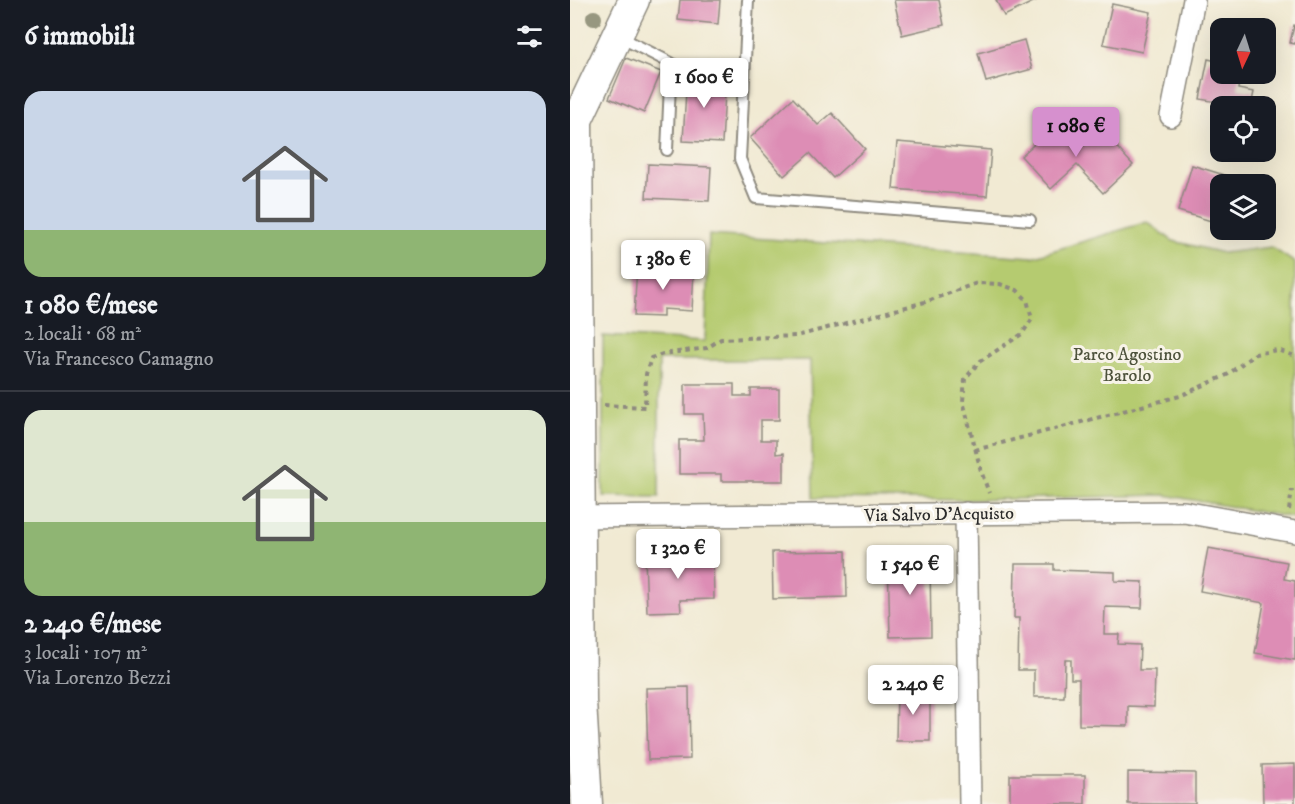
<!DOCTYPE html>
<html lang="it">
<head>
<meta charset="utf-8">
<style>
	:root { --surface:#171b24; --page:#242831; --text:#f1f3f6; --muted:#9ea1a6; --line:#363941; --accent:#d690ce }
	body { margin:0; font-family:"IM FELL DW Pica",serif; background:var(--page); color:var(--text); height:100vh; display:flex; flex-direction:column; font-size:22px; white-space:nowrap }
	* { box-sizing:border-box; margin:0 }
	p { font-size:20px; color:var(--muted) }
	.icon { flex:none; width:33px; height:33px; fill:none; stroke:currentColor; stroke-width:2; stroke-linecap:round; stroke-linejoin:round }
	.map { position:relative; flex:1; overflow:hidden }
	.sheet { display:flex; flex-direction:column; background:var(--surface); width:570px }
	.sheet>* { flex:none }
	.needle { width:39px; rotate:184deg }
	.buttons { position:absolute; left:640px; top:18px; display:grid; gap:12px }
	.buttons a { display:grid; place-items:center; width:66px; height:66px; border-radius:12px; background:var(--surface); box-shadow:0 6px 24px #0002; font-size:30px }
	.price { position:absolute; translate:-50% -51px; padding:0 14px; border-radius:6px; background:#fff; color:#222; font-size:20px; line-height:39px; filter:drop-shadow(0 2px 3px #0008) }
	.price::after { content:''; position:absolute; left:50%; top:36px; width:18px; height:14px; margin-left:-9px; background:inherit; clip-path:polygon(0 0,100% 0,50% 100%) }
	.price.current { background:var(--accent); color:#111 }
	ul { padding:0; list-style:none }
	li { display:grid; align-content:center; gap:12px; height:318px; padding:0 24px }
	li+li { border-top:2px solid var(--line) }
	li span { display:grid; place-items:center; height:186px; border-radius:18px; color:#555 }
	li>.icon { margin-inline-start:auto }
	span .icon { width:108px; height:108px; fill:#fffc; stroke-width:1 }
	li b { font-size:26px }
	h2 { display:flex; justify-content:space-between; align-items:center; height:72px; padding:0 24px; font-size:26px }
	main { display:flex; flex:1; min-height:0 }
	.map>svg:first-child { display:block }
	.park { fill:#b5cb6f; stroke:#707b4d; stroke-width:1.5 }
	.building { fill:#dd8db5 }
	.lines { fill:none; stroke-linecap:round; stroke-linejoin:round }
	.lane-casing { stroke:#8e8a7f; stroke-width:14 }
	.street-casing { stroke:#8e8a7f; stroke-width:24 }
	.secondary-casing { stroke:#8e8a7f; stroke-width:33 }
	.path { stroke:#8e8a7f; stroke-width:4; stroke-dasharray:4.5 4.5; stroke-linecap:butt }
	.lane { stroke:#fff; stroke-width:10 }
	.street { stroke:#fff; stroke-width:21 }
	.secondary { stroke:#fff; stroke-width:30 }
	.tree { fill:#979780 }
	.labels { text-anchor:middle; stroke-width:6; stroke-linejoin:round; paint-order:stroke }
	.park-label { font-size:18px; fill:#4e533c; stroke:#f7f3e8 }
	.street-label { font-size:18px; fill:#2b2b2b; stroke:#f7f3e8 }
</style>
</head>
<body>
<main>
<section class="sheet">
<h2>6 immobili<svg class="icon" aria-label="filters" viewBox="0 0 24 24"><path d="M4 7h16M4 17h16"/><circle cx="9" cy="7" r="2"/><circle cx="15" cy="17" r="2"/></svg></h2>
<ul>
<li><span style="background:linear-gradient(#c9d6e8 75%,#8fb573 0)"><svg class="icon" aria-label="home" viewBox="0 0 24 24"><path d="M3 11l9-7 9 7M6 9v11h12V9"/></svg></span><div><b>1 080 €/mese</b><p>2 locali · 68 m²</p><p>Via Francesco Camagno</p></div></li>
<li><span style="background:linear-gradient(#dfe7d0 60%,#8fb573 0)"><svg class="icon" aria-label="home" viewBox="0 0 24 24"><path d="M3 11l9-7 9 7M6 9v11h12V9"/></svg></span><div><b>2 240 €/mese</b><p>3 locali · 107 m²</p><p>Via Lorenzo Bezzi</p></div></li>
</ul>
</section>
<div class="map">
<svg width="725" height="804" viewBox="0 0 725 804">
	<rect width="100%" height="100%" fill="#f7f3e8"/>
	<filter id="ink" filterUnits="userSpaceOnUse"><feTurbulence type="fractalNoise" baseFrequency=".0167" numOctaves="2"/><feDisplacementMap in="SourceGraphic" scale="12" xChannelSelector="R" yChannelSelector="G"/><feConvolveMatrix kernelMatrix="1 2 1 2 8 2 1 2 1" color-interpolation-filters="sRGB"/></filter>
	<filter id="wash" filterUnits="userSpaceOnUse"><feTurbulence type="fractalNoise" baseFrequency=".008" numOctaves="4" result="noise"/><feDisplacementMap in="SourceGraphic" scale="24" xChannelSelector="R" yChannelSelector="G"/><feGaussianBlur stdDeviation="1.35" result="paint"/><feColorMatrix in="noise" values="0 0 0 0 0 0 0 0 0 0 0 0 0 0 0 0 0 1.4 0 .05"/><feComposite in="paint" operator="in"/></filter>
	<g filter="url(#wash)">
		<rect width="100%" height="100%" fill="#f1ead3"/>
		<polygon class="park" points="577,222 603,241 653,253 701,247 725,263 725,518 595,495 401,500 243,498 240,360 89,360 89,497 33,496 33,336 135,341 139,235 462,257"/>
		<g id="blocks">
			<g class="building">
				<polygon points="110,0 150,0 148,24 108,20"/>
				<polygon points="324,0 369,0 374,25 332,35"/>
				<polygon points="426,0 467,0 434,16"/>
				<polygon points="542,4 581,12 572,52 533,44"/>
				<polygon points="724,25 725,25 725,44 720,43"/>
				<polygon points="454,40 462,69 416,82 408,53"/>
				<polygon points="56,58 91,72 74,113 39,98"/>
				<polygon points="638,59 651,62 651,74 670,74 668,89 684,92 681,106 669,106 630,99"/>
				<polygon points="117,74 156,76 152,143 113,141"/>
				<polygon points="223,98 248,125 262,113 295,149 263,178 240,153 214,176 180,138"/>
				<polygon points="491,120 515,145 531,130 563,165 533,193 507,165 481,189 451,156"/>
				<polygon points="327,142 421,150 417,196 323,189"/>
				<polygon points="78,164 141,167 139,201 76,198"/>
				<polygon points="622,165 667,179 665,184 651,184 651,224 608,211"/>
				<polygon points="67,266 124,269 122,311 93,309 93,317 64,316"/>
				<polygon points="115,384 164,384 164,396 181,396 181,389 209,389 209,420 191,420 191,440 206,440 206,454 214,453 214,481 151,481 151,474 109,474 109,440 134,440 133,414 115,414"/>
				<polygon points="638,548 717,562 714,579 725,581 725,660 685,653 694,603 630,591"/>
				<polygon points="276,551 277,597 203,599 202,552"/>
				<polygon points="143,553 144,599 110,600 111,611 77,612 75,556"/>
				<polygon points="360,556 361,636 320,637 318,557"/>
				<polygon points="445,564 484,564 484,570 545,572 545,581 573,582 572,608 535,607 534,634 549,634 548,644 570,645 569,670 585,670 584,707 558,706 558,726 509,725 509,679 501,679 501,660 495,660 494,697 464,697 464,670 448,670 449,618 444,618"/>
				<polygon points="119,687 120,759 78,760 76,688"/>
				<polygon points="327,691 360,691 360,741 326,741"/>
				<polygon points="725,764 725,804 693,804 692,765"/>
				<polygon points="558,772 625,773 625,804 558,804"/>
				<rect x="440" y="775" width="75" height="29"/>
			</g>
		</g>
	</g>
	<g filter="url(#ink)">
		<use href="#blocks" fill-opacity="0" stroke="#8e8a7f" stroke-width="1.5"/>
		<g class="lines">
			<g class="lane-casing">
				<g id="lane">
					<polyline points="178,0 170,159 186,198 460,220"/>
					<polyline points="48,36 101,63 97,150"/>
				</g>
			</g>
			<g class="street-casing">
				<g id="street">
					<polyline points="601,116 624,0"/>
					<polyline points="396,513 400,804"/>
					<polyline points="0,517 614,512 725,532"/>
				</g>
			</g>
			<g class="secondary-casing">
				<polyline id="secondary" points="17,804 11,701 7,120 64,0"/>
			</g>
			<g class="path">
				<polyline points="34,405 75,407 76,374 81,358 93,354 137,348 151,339 227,336 355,302 407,283 430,284 447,290 457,300 462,319 452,334 409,362 395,379 393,401 411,471 419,493"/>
				<polyline points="405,450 610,396 657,375 685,354 707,350 725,356"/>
				<polyline points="719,510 722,490"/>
			</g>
			<use href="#lane" class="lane"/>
			<use href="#street" class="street"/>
			<use href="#secondary" class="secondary"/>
		</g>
		<circle class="tree" cx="24" cy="18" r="8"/>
	</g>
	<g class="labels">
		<g class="park-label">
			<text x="557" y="360">Parco Agostino<tspan x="557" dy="21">Barolo</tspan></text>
		</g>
		<g class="street-label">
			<text transform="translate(369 514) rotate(-1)" y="6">Via Salvo D'Acquisto</text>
		</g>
	</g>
</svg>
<div class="buttons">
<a><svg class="needle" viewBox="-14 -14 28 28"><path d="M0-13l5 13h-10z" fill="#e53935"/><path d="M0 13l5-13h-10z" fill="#9ea1a6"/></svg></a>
<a><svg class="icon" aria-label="locate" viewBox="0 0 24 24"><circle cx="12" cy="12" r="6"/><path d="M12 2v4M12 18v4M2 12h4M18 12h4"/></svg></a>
<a><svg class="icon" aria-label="layers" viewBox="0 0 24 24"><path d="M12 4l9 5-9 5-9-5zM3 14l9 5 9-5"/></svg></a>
</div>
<b class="price" style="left:134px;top:109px">1 600 €</b>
<b class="price current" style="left:506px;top:158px">1 080 €</b>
<b class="price" style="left:93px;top:291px">1 380 €</b>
<b class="price" style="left:108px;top:580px">1 320 €</b>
<b class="price" style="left:340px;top:596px">1 540 €</b>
<b class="price" style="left:343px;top:716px">2 240 €</b>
</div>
</main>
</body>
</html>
